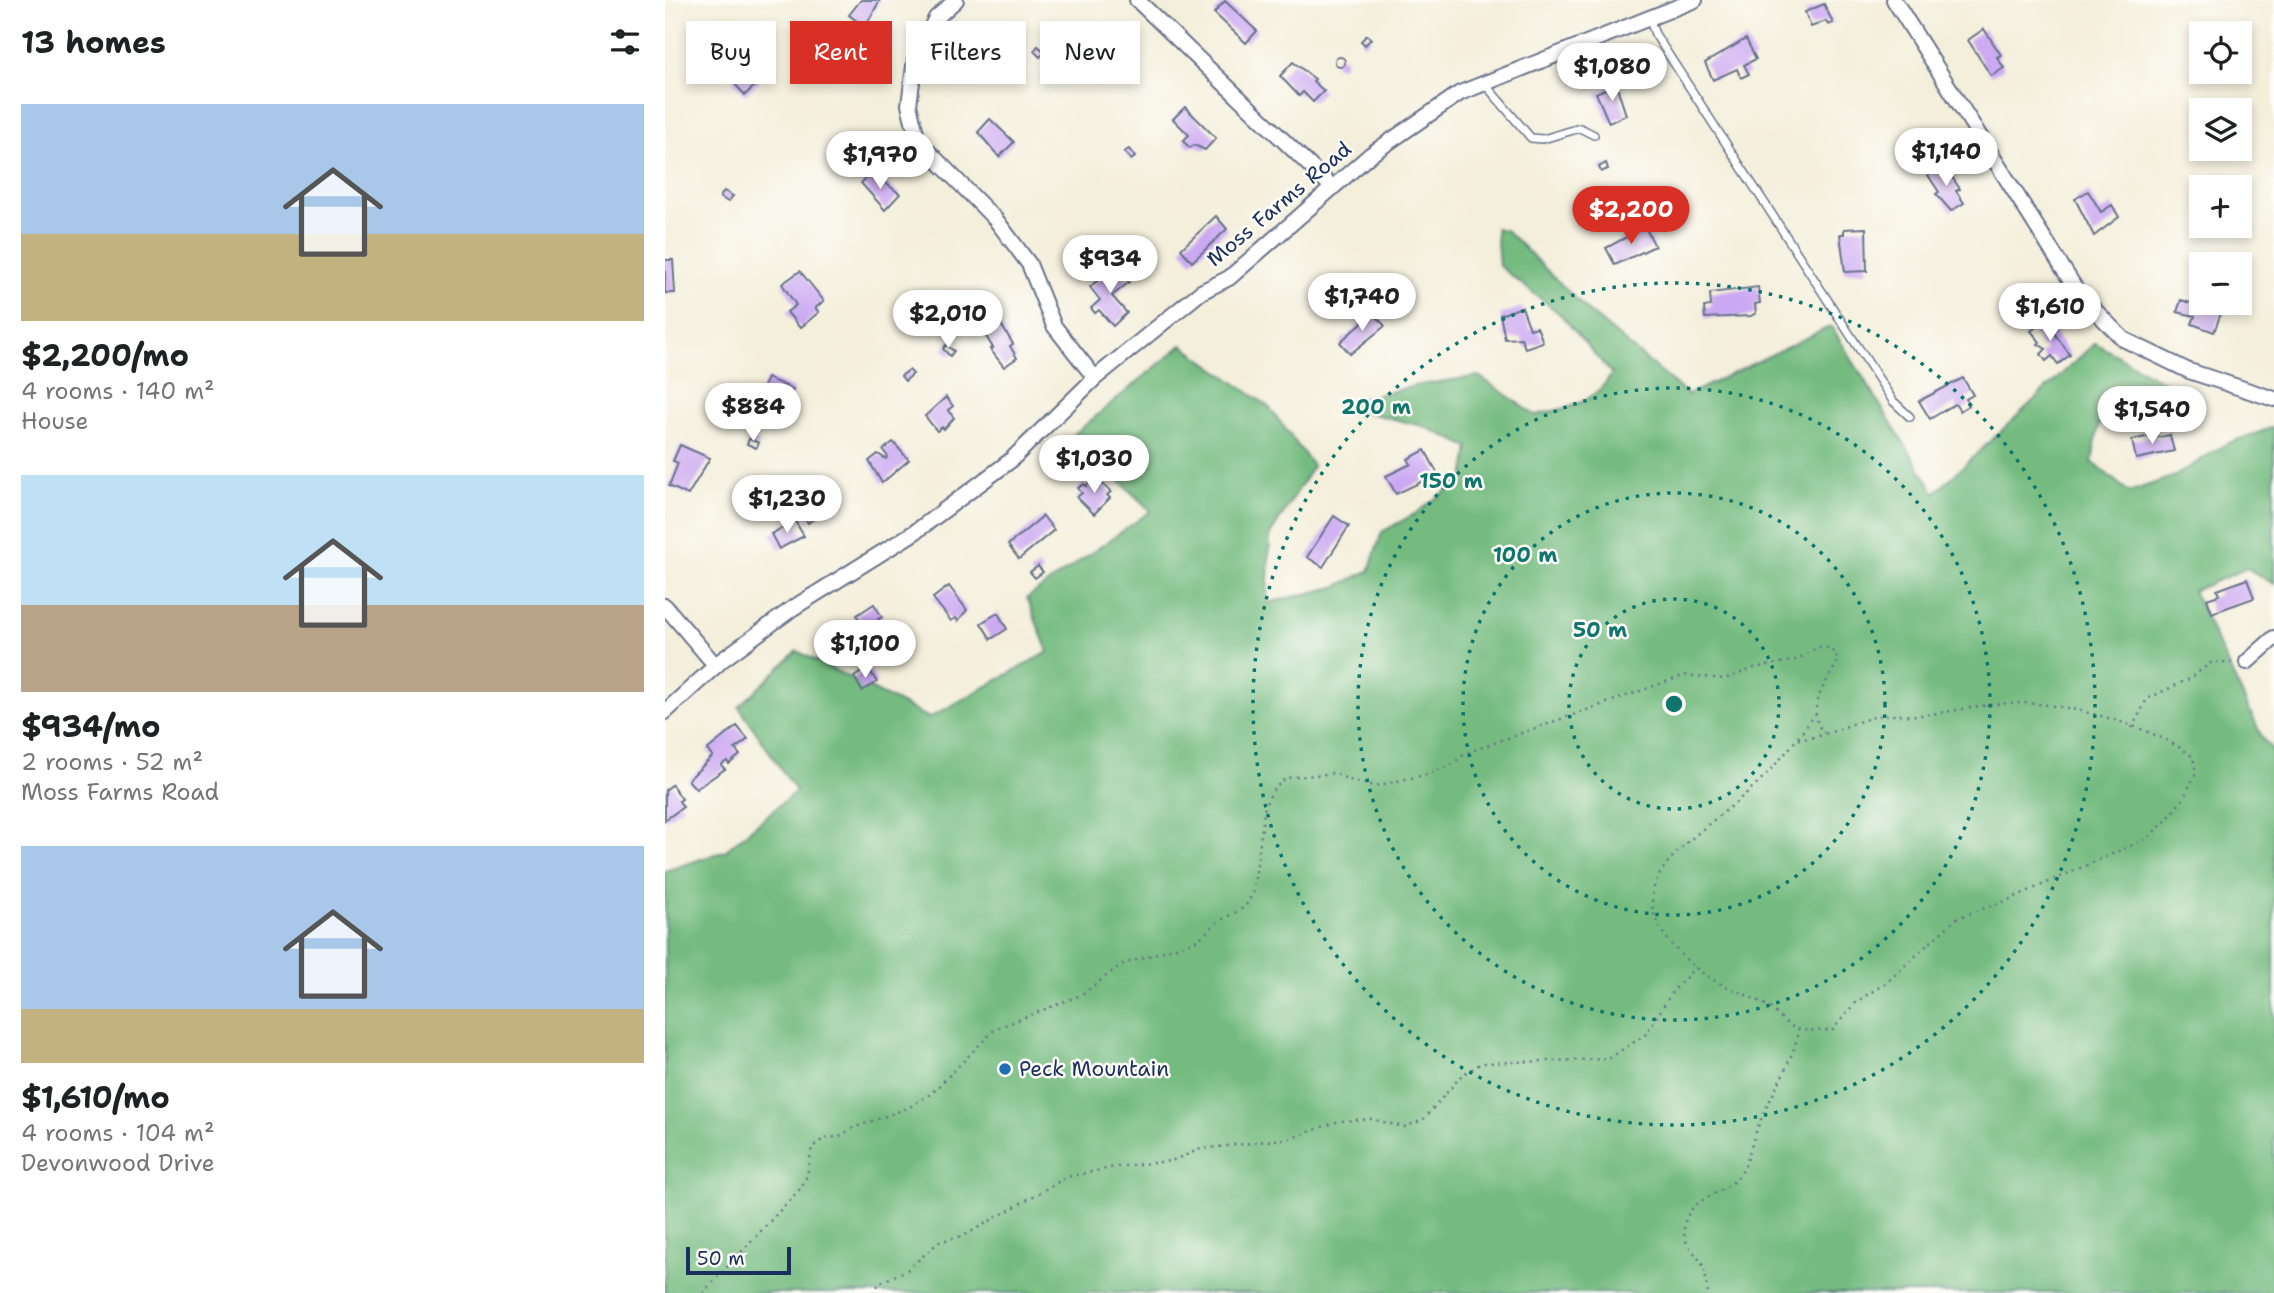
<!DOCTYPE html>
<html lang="en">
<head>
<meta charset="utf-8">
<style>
	:root { --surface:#fff; --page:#f2f2f2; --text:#202124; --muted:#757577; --accent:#d93025 }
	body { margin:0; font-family:"Shantell Sans",sans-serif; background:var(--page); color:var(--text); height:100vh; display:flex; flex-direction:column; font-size:26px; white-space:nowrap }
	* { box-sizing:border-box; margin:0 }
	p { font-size:23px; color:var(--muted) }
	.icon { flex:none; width:38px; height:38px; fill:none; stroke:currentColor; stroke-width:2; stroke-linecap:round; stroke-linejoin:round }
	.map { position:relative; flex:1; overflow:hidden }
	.drawer { display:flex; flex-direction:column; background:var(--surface); width:665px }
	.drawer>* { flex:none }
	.top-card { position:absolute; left:21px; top:21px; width:665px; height:63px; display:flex; gap:14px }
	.tools { position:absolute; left:1524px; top:21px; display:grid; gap:14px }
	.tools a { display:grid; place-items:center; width:63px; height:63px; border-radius:0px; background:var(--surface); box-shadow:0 4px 10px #0003; font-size:35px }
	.scale { position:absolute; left:21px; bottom:18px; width:105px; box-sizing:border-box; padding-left:7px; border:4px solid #1b2f5e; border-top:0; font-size:19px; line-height:24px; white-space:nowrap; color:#1b2f5e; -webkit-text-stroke:5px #fdfcf7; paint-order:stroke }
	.price { position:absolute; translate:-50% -60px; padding:0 16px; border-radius:24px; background:#fff; color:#222; font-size:23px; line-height:46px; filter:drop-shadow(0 2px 4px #0008) }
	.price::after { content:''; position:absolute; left:50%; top:42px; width:21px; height:16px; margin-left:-10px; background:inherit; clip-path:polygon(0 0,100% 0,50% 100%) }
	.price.active { background:var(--accent); color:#fff }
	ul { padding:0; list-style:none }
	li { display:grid; align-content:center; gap:14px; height:371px; padding:0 21px }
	li span { display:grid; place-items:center; height:217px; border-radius:0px; color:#555 }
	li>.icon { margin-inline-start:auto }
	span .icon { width:126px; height:126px; fill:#fffc; stroke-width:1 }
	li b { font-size:30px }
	h2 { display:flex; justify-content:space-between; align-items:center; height:84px; padding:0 21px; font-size:30px }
	.chip { padding:0 24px; border-radius:0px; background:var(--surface); box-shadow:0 4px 10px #0003; font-size:24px; line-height:63px }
	.chip.active { background:var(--accent); color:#fff }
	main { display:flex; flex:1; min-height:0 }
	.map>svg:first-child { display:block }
	.forest { fill:#74bb80; stroke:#48756f; stroke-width:2 }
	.building { fill:#cba8f2 }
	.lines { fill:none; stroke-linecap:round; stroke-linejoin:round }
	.service-casing { stroke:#67728a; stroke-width:10 }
	.minor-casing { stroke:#67728a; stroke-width:18 }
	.path { stroke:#67728a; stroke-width:2.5; stroke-dasharray:2 5; stroke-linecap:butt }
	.service { stroke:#fff; stroke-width:7 }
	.minor { stroke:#fff; stroke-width:14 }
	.ring { fill:none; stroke:#0f766e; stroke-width:3.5; stroke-dasharray:3.5 7 }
	.poi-dot { fill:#1f6fb2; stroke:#fdfcf7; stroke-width:2.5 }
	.labels { text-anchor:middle; stroke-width:5; stroke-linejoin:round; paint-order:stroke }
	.street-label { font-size:21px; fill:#1b2f5e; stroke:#fdfcf7 }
	.poi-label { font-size:21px; fill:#1b2f5e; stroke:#fdfcf7; text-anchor:start }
	.centre { fill:#0f766e; stroke:#fdfcf7; stroke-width:3.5 }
	.ring-label { font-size:21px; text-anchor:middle; font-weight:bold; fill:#0f766e; stroke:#fdfcf7; stroke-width:5; stroke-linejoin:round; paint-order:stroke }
</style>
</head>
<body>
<main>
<section class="drawer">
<h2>13 homes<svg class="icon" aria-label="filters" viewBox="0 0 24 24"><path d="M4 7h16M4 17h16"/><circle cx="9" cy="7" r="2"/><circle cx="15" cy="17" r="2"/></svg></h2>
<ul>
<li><span style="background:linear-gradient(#a9c7e8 60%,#c2b280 0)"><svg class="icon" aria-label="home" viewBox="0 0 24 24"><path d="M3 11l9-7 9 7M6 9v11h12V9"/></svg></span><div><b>$2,200/mo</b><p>4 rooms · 140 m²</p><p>House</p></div></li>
<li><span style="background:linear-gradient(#bfe0f5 60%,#b9a48a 0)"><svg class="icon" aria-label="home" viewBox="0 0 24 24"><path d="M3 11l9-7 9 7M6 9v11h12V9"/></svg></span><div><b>$934/mo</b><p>2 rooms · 52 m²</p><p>Moss Farms Road</p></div></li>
<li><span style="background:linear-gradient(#a9c7e8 75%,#c2b280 0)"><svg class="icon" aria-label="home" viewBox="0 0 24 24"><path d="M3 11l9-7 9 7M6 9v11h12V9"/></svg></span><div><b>$1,610/mo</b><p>4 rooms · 104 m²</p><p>Devonwood Drive</p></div></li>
</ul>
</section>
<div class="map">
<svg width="1609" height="1293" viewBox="0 0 1609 1293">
	<rect width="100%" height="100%" fill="#fdfcf7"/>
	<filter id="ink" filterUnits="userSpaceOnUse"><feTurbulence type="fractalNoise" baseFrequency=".0143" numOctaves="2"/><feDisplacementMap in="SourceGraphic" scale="14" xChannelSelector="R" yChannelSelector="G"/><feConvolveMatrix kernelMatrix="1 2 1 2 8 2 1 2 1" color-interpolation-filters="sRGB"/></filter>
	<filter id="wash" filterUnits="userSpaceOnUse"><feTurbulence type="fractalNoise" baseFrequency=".00686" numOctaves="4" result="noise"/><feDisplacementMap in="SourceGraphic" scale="28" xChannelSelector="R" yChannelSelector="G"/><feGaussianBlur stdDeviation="1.57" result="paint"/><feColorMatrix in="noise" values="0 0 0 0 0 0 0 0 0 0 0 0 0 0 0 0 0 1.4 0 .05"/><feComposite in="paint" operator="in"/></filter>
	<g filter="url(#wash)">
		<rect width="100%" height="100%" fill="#f4efdb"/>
		<path class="forest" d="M831,228L842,231L922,310L1023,395L1166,326L1270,493L1430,343L1516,392L1528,417L1471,412L1434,424L1427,462L1464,492L1510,476L1561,444L1609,427V584L1582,568L1528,591L1598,739L1609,752V1293H0V871L60,851L131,791L74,707L132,651L264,718L383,652L362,598L486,511L407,436L517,345L604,407L648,466L605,535L602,603L670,587L704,571L717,532L751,513L799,478L804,447L758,426L670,405L754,385L814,376L870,415C904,408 927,405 947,374L895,314L834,266Z"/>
		<g id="blocks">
			<g class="building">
				<polygon points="196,0 215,0 200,27 184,15"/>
				<polygon points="560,1 592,31 581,43 549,13"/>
				<polygon points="1159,4 1168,23 1163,25 1161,21 1146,27 1140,12"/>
				<polygon points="422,29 449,52 434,67 424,57 422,59 409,42"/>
				<polygon points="1319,29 1336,55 1332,57 1339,68 1326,76 1303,40"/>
				<polygon points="702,35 706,39 700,45 696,41"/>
				<polygon points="1081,39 1091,59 1079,65 1084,74 1076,78 1072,69 1048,80 1040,63"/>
				<polygon points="373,46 380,52 375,57 369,51"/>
				<polygon points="99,51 111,59 92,77 96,80 80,95 67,81"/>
				<circle cx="675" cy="62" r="5"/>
				<polygon points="628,62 650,79 648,81 659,91 648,102 638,92 634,96 615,76"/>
				<polygon points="951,84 961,115 944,123 931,93"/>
				<polygon points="520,107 551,138 540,150 529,145 525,148 518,141 524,135 508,119"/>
				<polygon points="325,119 349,142 334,157 313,132"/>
				<polygon points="464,149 470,157 466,160 459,152"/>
				<polygon points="941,163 943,169 936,172 934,167"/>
				<polygon points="1279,165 1295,189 1291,191 1299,203 1286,211 1271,194 1274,192 1263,175"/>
				<polygon points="207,173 235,194 220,210 196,183"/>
				<polygon points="59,191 68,196 63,202 55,197"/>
				<polygon points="1423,191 1436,212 1447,205 1454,217 1429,236 1410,199"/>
				<polygon points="551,216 562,229 527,262 516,249"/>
				<polygon points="980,227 990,246 950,265 941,248"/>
				<polygon points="1201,228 1202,271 1180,272 1175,234 1179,234 1179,229"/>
				<polygon points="0,260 8,260 10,293 0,293"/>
				<polygon points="450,265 464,282 447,296 462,313 448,326 434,310 430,313 426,308 435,300 425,287"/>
				<polygon points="135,271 159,301 150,308 154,312 135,328 122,312 131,305 117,284"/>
				<polygon points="1093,287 1095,303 1090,304 1091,313 1086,316 1040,318 1039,307 1046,306 1045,293"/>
				<polygon points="1516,300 1556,313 1549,332 1527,324 1530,316 1512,312"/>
				<polygon points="857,307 865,329 872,327 878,342 860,348 856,338 840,339 835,315"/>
				<polygon points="708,313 720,326 685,354 675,342"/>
				<polygon points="1380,320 1405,355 1393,364 1387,356 1381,361 1376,354 1381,349 1373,344 1375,342 1366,331"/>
				<polygon points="334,321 348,344 345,346 352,358 339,367 325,349 328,348 318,331"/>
				<polygon points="281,345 289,351 285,356 278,349"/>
				<polygon points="244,370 248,374 240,381 236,376"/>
				<polygon points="102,378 128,389 121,409 115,416 110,414 106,422 86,412"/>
				<polygon points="1298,378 1308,395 1301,399 1304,405 1295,411 1290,404 1265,419 1254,401"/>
				<polygon points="281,397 288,406 283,410 289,418 279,429 277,427 272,431 260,416"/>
				<polygon points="1490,435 1490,438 1505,435 1509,451 1471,459 1467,440"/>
				<polygon points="84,439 94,443 91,448 82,444"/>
				<polygon points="228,442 244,460 217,483 204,461 213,454 221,459 223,457 218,450"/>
				<polygon points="15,445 45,458 23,495 4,486 13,463 8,461"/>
				<polygon points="760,450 773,474 731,494 721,476 746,464 743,459"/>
				<polygon points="430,477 446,492 442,495 445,498 429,514 412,497 417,493 413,488 419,484 421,486"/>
				<polygon points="146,510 151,517 143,523 138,515"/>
				<polygon points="378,516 389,530 354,559 343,545"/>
				<polygon points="669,516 684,526 658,567 642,557"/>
				<polygon points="130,521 139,536 114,549 106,534"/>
				<polygon points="373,566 378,572 370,578 365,572"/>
				<polygon points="1582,579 1589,598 1547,613 1542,599 1554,595 1552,590"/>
				<polygon points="284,586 302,610 293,621 291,618 286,621 268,598"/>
				<polygon points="209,604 217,617 213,619 221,633 205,643 199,634 202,632 192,615"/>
				<polygon points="333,613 342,629 326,639 316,623"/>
				<polygon points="203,668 212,682 197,691 189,677"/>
				<polygon points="72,726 83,739 70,749 75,755 64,764 62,761 56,765 60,769 31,789 23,780 48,756 42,750"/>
				<polygon points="7,785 17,799 14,801 18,807 0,820 0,790"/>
			</g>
		</g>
	</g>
	<g filter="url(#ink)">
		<use href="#blocks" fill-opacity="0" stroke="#67728a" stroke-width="2"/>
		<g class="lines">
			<g class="service-casing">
				<g id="service">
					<polyline points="984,18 990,34 1228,401 1245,417"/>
					<polyline points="819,83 866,138 878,139 915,128 929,135"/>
				</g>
			</g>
			<g class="minor-casing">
				<g id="minor">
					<polyline points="291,0 271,18 250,59 244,105 253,141 331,220 364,264 389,326 430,378"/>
					<polyline points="472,0 667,187"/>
					<polyline points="1229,0 1414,294 1458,339 1524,371 1609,399"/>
					<polyline points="0,606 51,666"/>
					<polyline points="1582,662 1609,638"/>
					<polyline points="0,712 57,660 128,608 250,532 345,461 430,378 536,292 564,278 705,155 795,93 1030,0"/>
				</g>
			</g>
			<g class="path">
				<polyline points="1467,728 1482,699 1524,679 1547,662 1568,662"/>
				<path d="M1133,739C1160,739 1187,721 1214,716C1228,714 1243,716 1257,715C1288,712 1321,703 1352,703C1399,702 1492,727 1528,757L1531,773L1518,799L1500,822L1481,839L1343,900L1292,918L1222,982L1191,1002L1167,1031C1155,1030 1141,1032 1130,1028C1119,1024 1111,1011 1101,1005C1079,992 1055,987 1035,971C929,887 1023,847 1086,789C1109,768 1130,743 1148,717"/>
				<path d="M38,1293L135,1189L142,1176L147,1147L160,1138L174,1137L188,1128L243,1108L267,1093L330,1029L416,995L456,965L533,940L551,923L580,907L588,893L600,805L608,790L621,778L670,773L684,780L710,786L763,774L786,765L801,753L1020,675L1060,679L1089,668L1131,660L1153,647L1163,648L1171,654L1173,662C1160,683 1139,712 1159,733"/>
				<polyline points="209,1293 214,1283 242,1270 274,1242 300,1235 402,1177 450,1167 506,1161 536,1149 627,1138 674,1121 706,1119 739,1127 758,1120 797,1075 817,1063 943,1059 980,1035 1008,991 1030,968"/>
				<path d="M1043,1293C1041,1284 1041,1270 1036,1262C1029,1251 1019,1245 1019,1230C1020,1197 1056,1197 1073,1177C1083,1166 1084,1151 1089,1138C1101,1100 1126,1069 1134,1030"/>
			</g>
			<use href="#service" class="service"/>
			<use href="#minor" class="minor"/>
		</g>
	</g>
	<g class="ring">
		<circle cx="1009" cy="704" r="105"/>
		<circle cx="1009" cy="704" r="211"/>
		<circle cx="1009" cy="704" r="316"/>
		<circle cx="1009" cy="704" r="421"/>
	</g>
	<circle class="poi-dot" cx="340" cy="1069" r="7"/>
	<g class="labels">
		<g class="street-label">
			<text transform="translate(614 204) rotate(-40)" y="7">Moss Farms Road</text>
		</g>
		<g class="poi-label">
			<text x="354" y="1076">Peck Mountain</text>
		</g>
	</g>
	<circle cx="1009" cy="704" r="10" class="centre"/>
	<g class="ring-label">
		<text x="711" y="414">200 m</text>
		<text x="786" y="488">150 m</text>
		<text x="860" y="562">100 m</text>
		<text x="935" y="637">50 m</text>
	</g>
</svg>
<div class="tools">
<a><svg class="icon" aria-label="locate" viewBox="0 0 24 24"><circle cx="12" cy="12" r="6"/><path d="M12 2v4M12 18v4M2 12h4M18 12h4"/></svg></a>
<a><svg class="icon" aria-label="layers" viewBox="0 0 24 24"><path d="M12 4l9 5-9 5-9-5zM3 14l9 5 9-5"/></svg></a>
<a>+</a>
<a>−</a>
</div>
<div class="scale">50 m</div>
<b class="price" style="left:947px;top:103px">$1,080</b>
<b class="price" style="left:1281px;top:188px">$1,140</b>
<b class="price" style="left:215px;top:191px">$1,970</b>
<b class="price active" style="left:966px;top:246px">$2,200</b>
<b class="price" style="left:445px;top:295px">$934</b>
<b class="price" style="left:697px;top:333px">$1,740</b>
<b class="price" style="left:1385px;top:343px">$1,610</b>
<b class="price" style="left:283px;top:350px">$2,010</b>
<b class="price" style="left:88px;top:443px">$884</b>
<b class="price" style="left:1487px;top:446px">$1,540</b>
<b class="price" style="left:429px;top:495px">$1,030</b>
<b class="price" style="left:122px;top:535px">$1,230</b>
<b class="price" style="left:200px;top:680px">$1,100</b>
<div class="top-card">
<a class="chip">Buy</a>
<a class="chip active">Rent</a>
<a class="chip">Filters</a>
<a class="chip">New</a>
</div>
</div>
</main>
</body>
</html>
